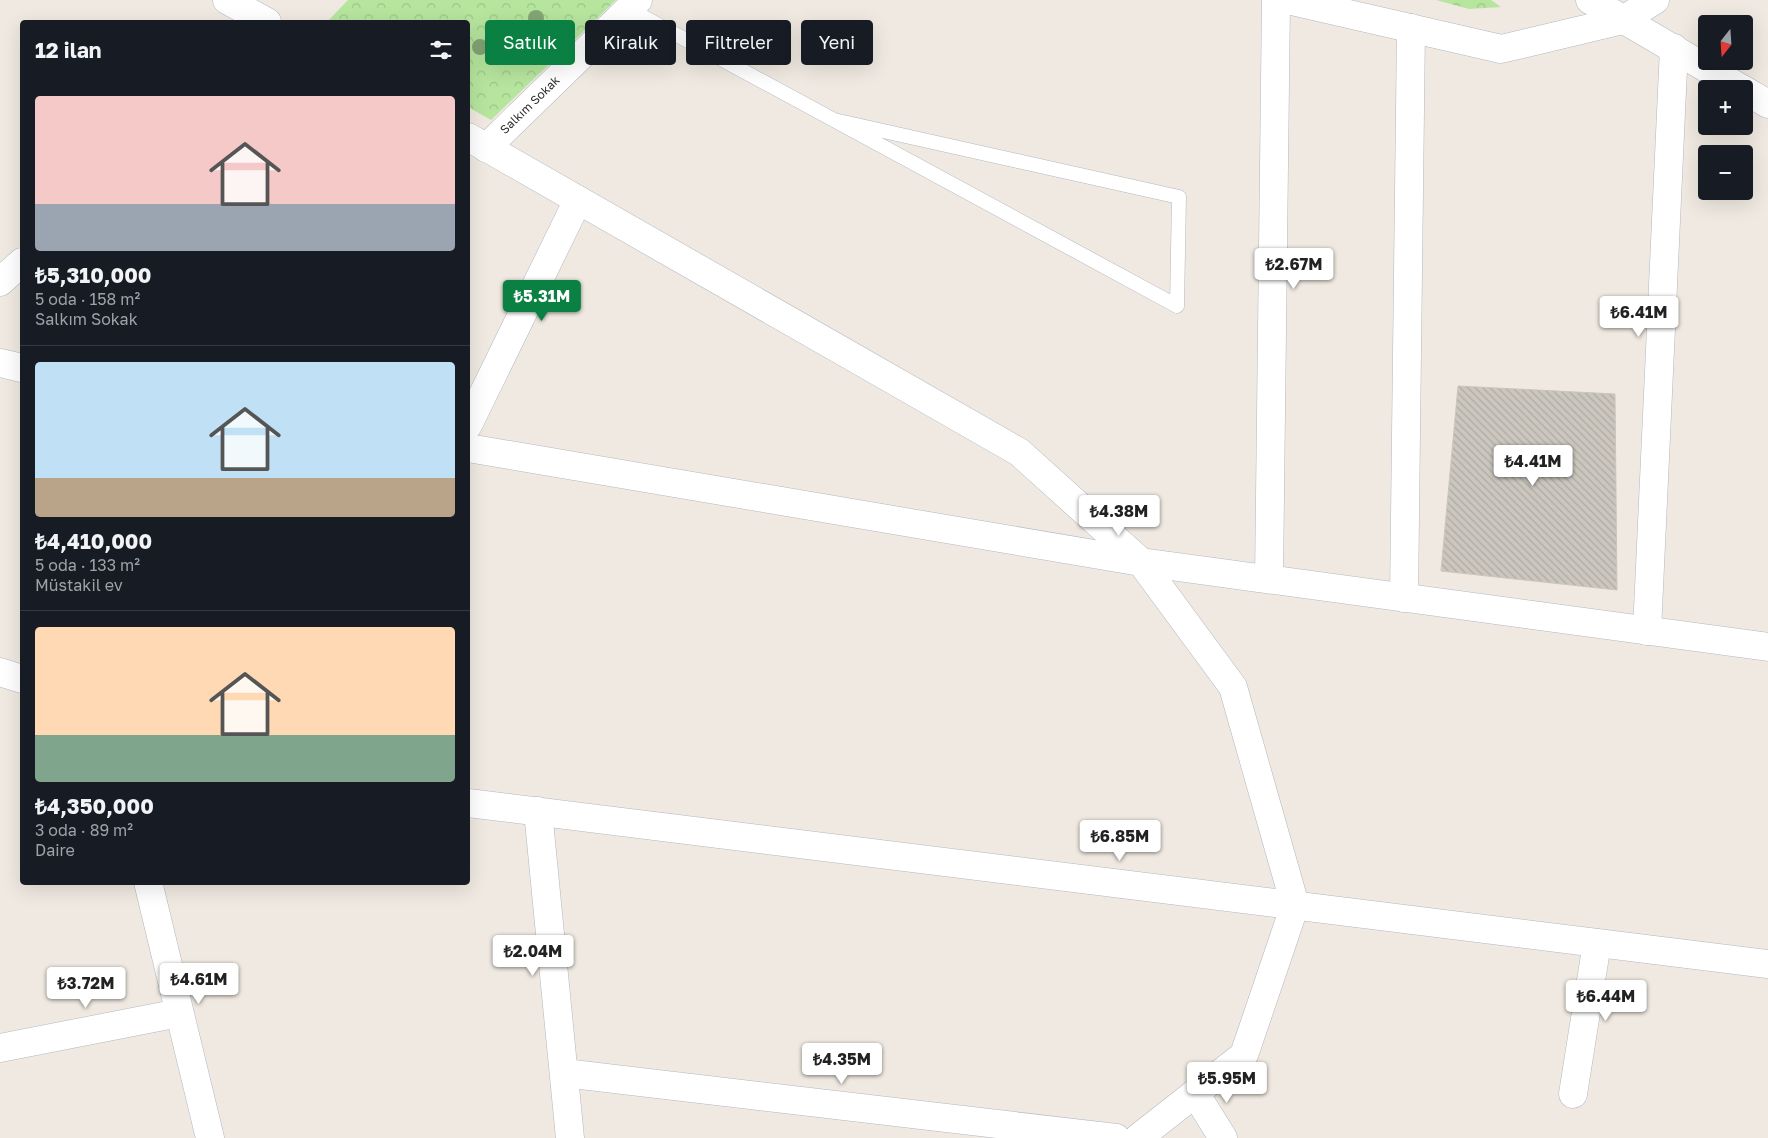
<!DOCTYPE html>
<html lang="tr">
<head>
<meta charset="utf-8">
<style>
	:root { --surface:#171b24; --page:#242831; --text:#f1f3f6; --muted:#9ea1a6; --line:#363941; --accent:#0b8043 }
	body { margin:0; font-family:"Golos Text",sans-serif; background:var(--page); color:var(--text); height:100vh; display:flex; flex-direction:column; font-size:19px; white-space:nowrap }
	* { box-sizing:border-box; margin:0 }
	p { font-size:16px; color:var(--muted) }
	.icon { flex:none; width:28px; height:28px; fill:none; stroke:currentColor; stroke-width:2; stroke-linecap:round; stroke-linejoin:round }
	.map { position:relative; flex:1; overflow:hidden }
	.sheet { position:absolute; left:20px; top:20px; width:450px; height:865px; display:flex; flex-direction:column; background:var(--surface); border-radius:5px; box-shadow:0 5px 20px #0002 }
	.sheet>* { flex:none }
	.banner { position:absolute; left:485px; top:20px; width:475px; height:45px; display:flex; gap:10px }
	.needle { width:32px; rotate:197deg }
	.tools { position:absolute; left:1698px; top:15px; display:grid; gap:10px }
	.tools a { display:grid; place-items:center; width:55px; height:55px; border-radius:5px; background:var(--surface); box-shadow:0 5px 20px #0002; font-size:25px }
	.price { position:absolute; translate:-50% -42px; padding:0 11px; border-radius:5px; background:#fff; color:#222; font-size:16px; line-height:32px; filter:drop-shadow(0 1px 2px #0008) }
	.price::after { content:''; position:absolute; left:50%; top:30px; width:15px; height:11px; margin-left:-8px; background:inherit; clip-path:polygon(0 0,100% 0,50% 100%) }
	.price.on { background:var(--accent); color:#fff }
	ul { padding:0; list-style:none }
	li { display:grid; align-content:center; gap:10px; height:265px; padding:0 15px }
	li+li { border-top:1px solid var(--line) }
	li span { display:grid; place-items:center; height:155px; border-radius:5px; color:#555 }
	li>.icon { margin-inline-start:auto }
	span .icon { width:90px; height:90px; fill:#fffc; stroke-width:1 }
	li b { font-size:21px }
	h2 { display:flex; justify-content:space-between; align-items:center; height:60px; padding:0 15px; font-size:21px }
	.pill { padding:0 18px; border-radius:5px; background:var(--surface); box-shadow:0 5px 20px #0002; font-size:18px; line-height:45px }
	.pill.on { background:var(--accent); color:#fff }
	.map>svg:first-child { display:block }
	.forest { fill:url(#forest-crowns) }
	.building { fill:url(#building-back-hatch); stroke:#cbc5ba }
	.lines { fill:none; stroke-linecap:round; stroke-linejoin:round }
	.service-casing { stroke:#b4b7c1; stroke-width:15 }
	.minor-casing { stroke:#b4b7c1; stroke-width:29 }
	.service { stroke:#fff; stroke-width:14 }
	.minor { stroke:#fff; stroke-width:28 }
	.tree { fill:#84a574 }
	.labels { text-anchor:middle; stroke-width:5; stroke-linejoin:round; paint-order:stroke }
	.street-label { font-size:12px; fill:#2e2e2e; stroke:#fff }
</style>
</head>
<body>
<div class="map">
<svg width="1768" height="1138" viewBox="0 0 1768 1138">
	<defs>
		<pattern id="forest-crowns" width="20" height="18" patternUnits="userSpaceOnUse" patternTransform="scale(1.25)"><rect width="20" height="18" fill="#b6e59e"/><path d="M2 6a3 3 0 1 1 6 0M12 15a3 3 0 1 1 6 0" fill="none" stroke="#9dc588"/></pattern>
		<pattern id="building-back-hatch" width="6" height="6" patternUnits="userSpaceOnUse" patternTransform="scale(1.25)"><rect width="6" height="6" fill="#cbc7bf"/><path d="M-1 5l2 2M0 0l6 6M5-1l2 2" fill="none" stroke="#afaba4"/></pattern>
	</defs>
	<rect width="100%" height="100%" fill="#efe9e1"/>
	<g class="forest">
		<polygon points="348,0 616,0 491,120 468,107 468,22 327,22"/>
		<polygon points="1436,0 1491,0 1501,7 1469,9"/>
	</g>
	<polygon class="building" points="1458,386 1615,394 1617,590 1441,571"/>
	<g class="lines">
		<g class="service-casing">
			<polyline id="service" points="629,9 1177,306 1179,197 834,120"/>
		</g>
		<g class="minor-casing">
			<g id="minor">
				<polyline points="227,0 267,22"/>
				<polyline points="1288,0 1501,49 1623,20 1655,0"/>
				<polyline points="1590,0 1742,89"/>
				<polyline points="1744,90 1768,104"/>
				<polyline points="468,137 1019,452 1141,562 1233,687 1295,905 1244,1055 1138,1138"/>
				<polyline points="486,148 638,0"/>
				<polyline points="0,282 22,262"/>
				<polyline points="0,363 22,368"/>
				<polyline points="468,425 578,200"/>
				<polyline points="468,448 1141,562 1768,647"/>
				<polyline points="1269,579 1276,0"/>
				<polyline points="1404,598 1411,28"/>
				<polyline points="1647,631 1674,48"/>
				<polyline points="0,672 22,679"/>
				<polyline points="468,803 1768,964"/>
				<polyline points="538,811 570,1138"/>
				<polyline points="148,882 210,1138"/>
				<polyline points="0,1048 179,1013"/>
				<polyline points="564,1073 1116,1138"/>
				<polyline points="1195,1093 1223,1138"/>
				<polyline points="1573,1094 1597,943"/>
			</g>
		</g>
		<use href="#service" class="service"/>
		<use href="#minor" class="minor"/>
	</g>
	<g class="tree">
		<circle cx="536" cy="18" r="8"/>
		<circle cx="480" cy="47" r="8"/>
	</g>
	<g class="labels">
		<g class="street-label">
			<text transform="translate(530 105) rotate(-44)" y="4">Salkım Sokak</text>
		</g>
	</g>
</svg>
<div class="tools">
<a><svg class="needle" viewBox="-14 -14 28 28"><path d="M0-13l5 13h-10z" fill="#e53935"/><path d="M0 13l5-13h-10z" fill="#9ea1a6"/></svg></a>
<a>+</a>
<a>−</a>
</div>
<b class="price" style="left:1294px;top:290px">₺2.67M</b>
<b class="price on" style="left:542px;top:322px">₺5.31M</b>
<b class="price" style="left:1639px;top:338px">₺6.41M</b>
<b class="price" style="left:1533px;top:487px">₺4.41M</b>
<b class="price" style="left:1119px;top:537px">₺4.38M</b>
<b class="price" style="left:1120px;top:862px">₺6.85M</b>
<b class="price" style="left:533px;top:977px">₺2.04M</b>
<b class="price" style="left:199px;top:1005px">₺4.61M</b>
<b class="price" style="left:86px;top:1009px">₺3.72M</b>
<b class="price" style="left:1606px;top:1022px">₺6.44M</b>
<b class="price" style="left:842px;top:1085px">₺4.35M</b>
<b class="price" style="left:1227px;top:1104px">₺5.95M</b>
<div class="banner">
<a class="pill on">Satılık</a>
<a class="pill">Kiralık</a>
<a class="pill">Filtreler</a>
<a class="pill">Yeni</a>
</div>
<section class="sheet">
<h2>12 ilan<svg class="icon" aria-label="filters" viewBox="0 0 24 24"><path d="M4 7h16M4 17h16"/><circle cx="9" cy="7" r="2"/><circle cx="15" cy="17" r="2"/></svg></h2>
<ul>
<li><span style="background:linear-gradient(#f6c9c9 70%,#9aa5b1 0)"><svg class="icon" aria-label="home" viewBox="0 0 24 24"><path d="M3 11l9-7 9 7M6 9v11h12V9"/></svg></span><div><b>₺5,310,000</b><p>5 oda · 158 m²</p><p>Salkım Sokak</p></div></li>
<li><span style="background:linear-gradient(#bfe0f5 75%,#b9a48a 0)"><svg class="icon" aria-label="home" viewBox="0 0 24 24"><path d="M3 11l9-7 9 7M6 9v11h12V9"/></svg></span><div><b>₺4,410,000</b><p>5 oda · 133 m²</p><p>Müstakil ev</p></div></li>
<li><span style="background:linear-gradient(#ffd9b3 70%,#7fa58c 0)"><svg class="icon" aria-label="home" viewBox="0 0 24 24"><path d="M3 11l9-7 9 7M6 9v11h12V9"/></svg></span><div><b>₺4,350,000</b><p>3 oda · 89 m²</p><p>Daire</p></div></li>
</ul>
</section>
</div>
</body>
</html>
